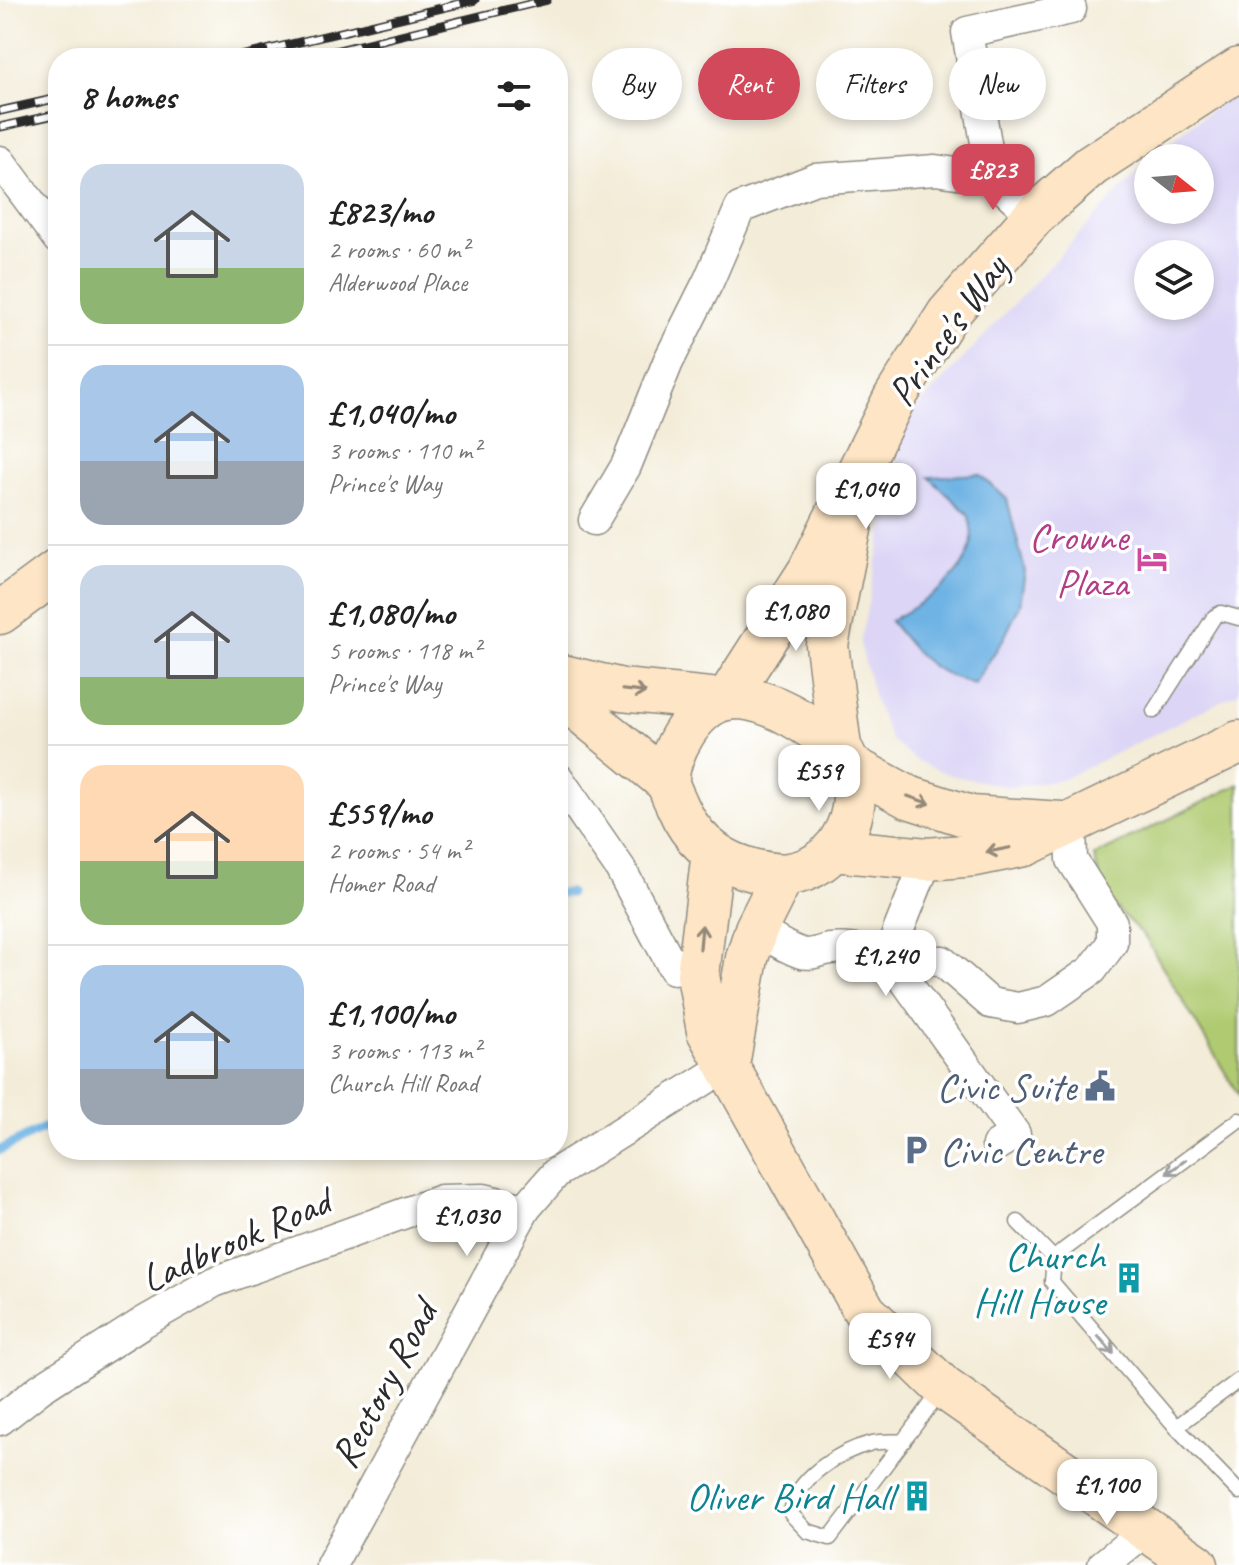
<!DOCTYPE html>
<html lang="en">
<head>
<meta charset="utf-8">
<style>
	:root { --surface:#fff; --page:#f2f2f2; --text:#222; --muted:#767676; --line:#e0e0e0; --accent:#d1495b }
	body { margin:0; font-family:Caveat,sans-serif; background:var(--page); color:var(--text); height:100vh; display:flex; flex-direction:column; font-size:30px; white-space:nowrap }
	* { box-sizing:border-box; margin:0 }
	p { font-size:26px; color:var(--muted) }
	.icon { flex:none; width:44px; height:44px; fill:none; stroke:currentColor; stroke-width:2; stroke-linecap:round; stroke-linejoin:round }
	.map { position:relative; flex:1; overflow:hidden }
	.sheet { position:absolute; left:48px; top:48px; width:520px; height:1112px; display:flex; flex-direction:column; background:var(--surface); border-radius:32px; box-shadow:0 4px 12px #0003 }
	.sheet>* { flex:none }
	.guide { position:absolute; left:592px; top:48px; width:526px; height:72px; display:flex; gap:16px }
	.needle { width:52px; rotate:107deg }
	.tools { position:absolute; left:1134px; top:144px; display:grid; gap:16px }
	.tools a { display:grid; place-items:center; width:80px; height:80px; border-radius:50%; background:var(--surface); box-shadow:0 4px 12px #0003; font-size:40px }
	.price { position:absolute; translate:-50% -68px; padding:0 18px; border-radius:16px; background:#fff; color:#222; font-size:26px; line-height:52px; filter:drop-shadow(0 2px 4px #0008) }
	.price::after { content:''; position:absolute; left:50%; top:48px; width:24px; height:18px; margin-left:-12px; background:inherit; clip-path:polygon(0 0,100% 0,50% 100%) }
	.price.on { background:var(--accent); color:#fff }
	ul { padding:0; list-style:none }
	li { display:flex; align-items:center; gap:24px; height:200px; padding:0 32px }
	li+li { border-top:2px solid var(--line) }
	li span { display:grid; place-items:center; flex:none; width:224px; height:160px; border-radius:24px; color:#555 }
	li>.icon { margin-inline-start:auto }
	span .icon { width:96px; height:96px; fill:#fffc; stroke-width:1 }
	li b { font-size:34px }
	h2 { display:flex; justify-content:space-between; align-items:center; height:96px; padding:0 32px; font-size:34px }
	.tag { padding:0 28px; border-radius:36px; background:var(--surface); box-shadow:0 4px 12px #0003; font-size:28px; line-height:72px }
	.tag.on { background:var(--accent); color:#fff }
	.map>svg:first-child { display:block }
	.built { fill:#dcd5f6; fill-rule:evenodd }
	.green { fill:#afca70; stroke:#6d7a4e; stroke-width:2 }
	.water { fill:#6eb3e4; stroke:#4c6f88; stroke-width:2 }
	.lines { fill:none; stroke-linecap:round; stroke-linejoin:round }
	.stream { stroke:#6eb3e4; stroke-width:9 }
	.lane-casing { stroke:#8f8c82; stroke-width:17 }
	.street-casing { stroke:#8f8c82; stroke-width:33 }
	.secondary-casing { stroke:#8f8c82; stroke-width:45 }
	.lane { stroke:#fff; stroke-width:14 }
	.street { stroke:#fff; stroke-width:30 }
	.secondary { stroke:#fde5c5; stroke-width:42 }
	.rail-casing { stroke:#2b2b2b; stroke-width:9 }
	.rail { stroke:#fff; stroke-width:6; stroke-dasharray:18; stroke-linecap:butt }
	.oneway { stroke:#948878 }
	.oneway2 { stroke:#a0a0a0 }
	.labels { text-anchor:middle; stroke-width:7; stroke-linejoin:round; paint-order:stroke }
	.street-label { font-size:40px; fill:#2b2b2b; stroke:#fff }
	.hotel-label { font-size:40px; fill:#b23c85; stroke:#fff; text-anchor:end }
	.service-label { font-size:40px; fill:#4e5e75; stroke:#fff; text-anchor:end }
	.culture-label { font-size:40px; fill:#0d838f; stroke:#fff; text-anchor:end }
</style>
</head>
<body>
<div class="map">
<svg width="1239" height="1565" viewBox="0 0 1239 1565">
	<rect width="100%" height="100%" fill="#fff"/>
	<filter id="ink" filterUnits="userSpaceOnUse"><feTurbulence type="fractalNoise" baseFrequency=".0125" numOctaves="2"/><feDisplacementMap in="SourceGraphic" scale="16" xChannelSelector="R" yChannelSelector="G"/><feConvolveMatrix kernelMatrix="1 2 1 2 8 2 1 2 1" color-interpolation-filters="sRGB"/></filter>
	<filter id="wash" filterUnits="userSpaceOnUse"><feTurbulence type="fractalNoise" baseFrequency=".006" numOctaves="4" result="noise"/><feDisplacementMap in="SourceGraphic" scale="32" xChannelSelector="R" yChannelSelector="G"/><feGaussianBlur stdDeviation="1.8" result="paint"/><feColorMatrix in="noise" values="0 0 0 0 0 0 0 0 0 0 0 0 0 0 0 0 0 1.4 0 .05"/><feComposite in="paint" operator="in"/></filter>
	<g filter="url(#wash)">
		<rect width="100%" height="100%" fill="#f3ecd8"/>
		<path class="built" d="M1239,89V692L1062,780L1009,787L950,775L917,761L891,740L875,702L860,643L906,420L1148,160V210H1200V158H1149ZM1148,254H1200V306H1148Z"/>
		<polygon class="green" points="1239,784 1239,1096 1145,937 1104,896 1094,856"/>
		<path class="water" d="M979,474L1007,499L1025,571L1020,605L1004,638L974,684C928,671 919,657 890,621C922,603 959,583 971,546C974,537 970,524 969,515L929,477Z"/>
		<g class="lines">
			<g class="stream">
				<polyline points="558,893 569,893"/>
				<polyline points="0,1150 58,1121"/>
			</g>
		</g>
	</g>
	<g filter="url(#ink)">
		<g class="lines">
			<g class="lane-casing">
				<g id="lane">
					<polyline points="1154,711 1214,617 1221,613 1239,618"/>
					<polyline points="1239,1120 1065,1249 1054,1259 1052,1282 1176,1427 1239,1380"/>
					<polyline points="1018,1222 1054,1259"/>
					<polyline points="1176,1427 1239,1492"/>
					<path d="M904,1441C894,1442 882,1441 872,1443C840,1451 794,1478 791,1514L807,1531L830,1538L941,1391"/>
				</g>
			</g>
			<g class="street-casing">
				<g id="street">
					<polyline points="0,161 58,239"/>
					<polyline points="992,178 967,32 1071,9"/>
					<polyline points="594,520 626,466 668,362 709,280 740,208 815,179 935,170 992,178 1034,216"/>
					<polyline points="558,778 620,868 674,969"/>
					<polyline points="927,859 897,934 896,968 915,960 942,961 990,1003 1018,1008 1047,1001 1092,970 1112,943 1112,923 1072,860 1071,824"/>
					<path d="M756,929C770,937 785,948 801,953C812,956 821,950 831,949C856,946 875,955 896,968L1015,1134L997,1145"/>
					<polyline points="0,1420 41,1388 142,1323 214,1282 441,1200 484,1199 525,1209"/>
					<polyline points="331,1565 525,1209 556,1173 728,1065"/>
					<polyline points="1103,1565 1145,1531"/>
				</g>
			</g>
			<g class="secondary-casing">
				<g id="secondary">
					<polyline points="0,613 58,570"/>
					<polyline points="558,675 622,690 719,700"/>
					<polyline points="558,693 668,783"/>
					<path d="M741,698C775,702 805,723 833,742C846,751 849,765 852,779C861,821 834,868 789,874C776,876 759,872 746,868C713,858 690,836 677,805C674,798 669,789 668,782C667,753 694,708 722,700C728,698 735,698 741,698Z"/>
					<polyline points="727,699 809,571 895,397 948,314 1034,216 1091,166 1239,69"/>
					<polyline points="840,747 827,645 853,514"/>
					<polyline points="849,765 908,797 971,817 1062,823"/>
					<polyline points="833,850 927,859 976,855 1025,845 1239,742"/>
					<polyline points="713,852 698,975 708,1031 865,1312 944,1388 1197,1565"/>
					<polyline points="728,1065 747,958 756,929 783,875"/>
				</g>
			</g>
			<use href="#lane" class="lane"/>
			<use href="#street" class="street"/>
			<use href="#secondary" class="secondary"/>
			<g class="rail-casing">
				<g id="rail">
					<polyline points="233,58 475,0"/>
					<polyline points="306,58 547,0"/>
					<polyline points="0,111 58,98"/>
					<polyline points="0,127 58,114"/>
				</g>
			</g>
			<use href="#rail" class="rail"/>
		</g>
		<defs><path id="oneway-shaft" d="M-6 0H5M1.5-3L5.5 0L1.5 3" fill="none" stroke-width="1.6" stroke-linecap="round" stroke-linejoin="round" transform="scale(2)"/></defs>
		<g class="oneway">
			<use href="#oneway-shaft" transform="translate(634 691) rotate(6)"/>
			<use href="#oneway-shaft" transform="translate(919 800) rotate(19)"/>
			<use href="#oneway-shaft" transform="translate(998 850) rotate(169)"/>
			<use href="#oneway-shaft" transform="translate(701 937) rotate(-85)"/>
		</g>
		<g class="oneway2">
			<use href="#oneway-shaft" transform="translate(1176 1167) rotate(144)"/>
			<use href="#oneway-shaft" transform="translate(1106 1345) rotate(49)"/>
		</g>
	</g>
	<defs>
		<g id="hotel-bare" transform="scale(2.4)"><path d="M-6-4.5h1.5V1H6V5H4.5V3h-9V5H-6ZM-4 0a1.8 1.8 0 1 1 3.6 0ZM.5 0V-2.5h3Q6-2.5 6 0Z" fill="#d1479c" stroke="#fff" stroke-width="2.5" paint-order="stroke"/></g>
		<g id="civic-bare" transform="scale(2.4)"><path d="M-.6-6.5H3V-4.5H.6V-3L4-1V1h2V6H-6V1h2V-1L-.6-3ZM-1.2 2.5V6h2.4V2.5Z" fill="#5c6f8a" stroke="#fff" stroke-width="2.5" paint-order="stroke"/></g>
		<g id="parking-bare" transform="scale(2.4)"><path d="M-3.5-5.5H1a3.5 3.5 0 0 1 0 7H-1V5.5H-3.5ZM-1-3.4V-.6H.8a1.4 1.4 0 0 0 0-2.8Z" fill="#5c6f8a" stroke="#fff" stroke-width="2.5" paint-order="stroke"/></g>
		<g id="building-bare" transform="scale(2.4)"><path d="M-4-6H4V6H1V3H-1V6H-4ZM-2.5-4.3h1.7v1.8h-1.7ZM.8-4.3h1.7v1.8H.8ZM-2.5-1h1.7V.8h-1.7ZM.8-1h1.7V.8H.8Z" fill="#0f9aa8" stroke="#fff" stroke-width="2.5" paint-order="stroke"/></g>
	</defs>
	<g fill-rule="evenodd">
		<use href="#hotel-bare" x="1152" y="559"/>
		<use href="#civic-bare" x="1100" y="1086"/>
		<use href="#parking-bare" x="916" y="1150"/>
		<use href="#building-bare" x="1129" y="1278"/>
		<use href="#building-bare" x="917" y="1496"/>
	</g>
	<g class="labels">
		<g class="street-label">
			<text transform="translate(947 330) rotate(-54)" y="14">Prince's Way</text>
			<text transform="translate(235 1239) rotate(-24)" y="14">Ladbrook Road</text>
			<text transform="translate(383 1384) rotate(-62)" y="14">Rectory Road</text>
		</g>
		<g class="hotel-label">
			<text x="1128" y="550">Crowne<tspan x="1128" dy="46">Plaza</tspan></text>
		</g>
		<g class="service-label">
			<text x="1076" y="1100">Civic Suite</text>
			<text x="940" y="1164" text-anchor="start">Civic Centre</text>
		</g>
		<g class="culture-label">
			<text x="1105" y="1269">Church<tspan x="1105" dy="46">Hill House</tspan></text>
			<text x="893" y="1510">Oliver Bird Hall</text>
		</g>
	</g>
</svg>
<div class="tools">
<a><svg class="needle" viewBox="-14 -14 28 28"><path d="M0-13l5 13h-10z" fill="#e53935"/><path d="M0 13l5-13h-10z" fill="#767676"/></svg></a>
<a><svg class="icon" aria-label="layers" viewBox="0 0 24 24"><path d="M12 4l9 5-9 5-9-5zM3 14l9 5 9-5"/></svg></a>
</div>
<b class="price on" style="left:993px;top:212px">£823</b>
<b class="price" style="left:866px;top:531px">£1,040</b>
<b class="price" style="left:796px;top:653px">£1,080</b>
<b class="price" style="left:819px;top:813px">£559</b>
<b class="price" style="left:886px;top:998px">£1,240</b>
<b class="price" style="left:467px;top:1258px">£1,030</b>
<b class="price" style="left:890px;top:1381px">£594</b>
<b class="price" style="left:1107px;top:1527px">£1,100</b>
<div class="guide">
<a class="tag">Buy</a>
<a class="tag on">Rent</a>
<a class="tag">Filters</a>
<a class="tag">New</a>
</div>
<section class="sheet">
<h2>8 homes<svg class="icon" aria-label="filters" viewBox="0 0 24 24"><path d="M4 7h16M4 17h16"/><circle cx="9" cy="7" r="2"/><circle cx="15" cy="17" r="2"/></svg></h2>
<ul>
<li><span style="background:linear-gradient(#c9d6e8 65%,#8fb573 0)"><svg class="icon" aria-label="home" viewBox="0 0 24 24"><path d="M3 11l9-7 9 7M6 9v11h12V9"/></svg></span><div><b>£823/mo</b><p>2 rooms · 60 m²</p><p>Alderwood Place</p></div></li>
<li><span style="background:linear-gradient(#a9c7e8 60%,#9aa5b1 0)"><svg class="icon" aria-label="home" viewBox="0 0 24 24"><path d="M3 11l9-7 9 7M6 9v11h12V9"/></svg></span><div><b>£1,040/mo</b><p>3 rooms · 110 m²</p><p>Prince's Way</p></div></li>
<li><span style="background:linear-gradient(#c9d6e8 70%,#8fb573 0)"><svg class="icon" aria-label="home" viewBox="0 0 24 24"><path d="M3 11l9-7 9 7M6 9v11h12V9"/></svg></span><div><b>£1,080/mo</b><p>5 rooms · 118 m²</p><p>Prince's Way</p></div></li>
<li><span style="background:linear-gradient(#ffd9b3 60%,#8fb573 0)"><svg class="icon" aria-label="home" viewBox="0 0 24 24"><path d="M3 11l9-7 9 7M6 9v11h12V9"/></svg></span><div><b>£559/mo</b><p>2 rooms · 54 m²</p><p>Homer Road</p></div></li>
<li><span style="background:linear-gradient(#a9c7e8 65%,#9aa5b1 0)"><svg class="icon" aria-label="home" viewBox="0 0 24 24"><path d="M3 11l9-7 9 7M6 9v11h12V9"/></svg></span><div><b>£1,100/mo</b><p>3 rooms · 113 m²</p><p>Church Hill Road</p></div></li>
</ul>
</section>
</div>
</body>
</html>
